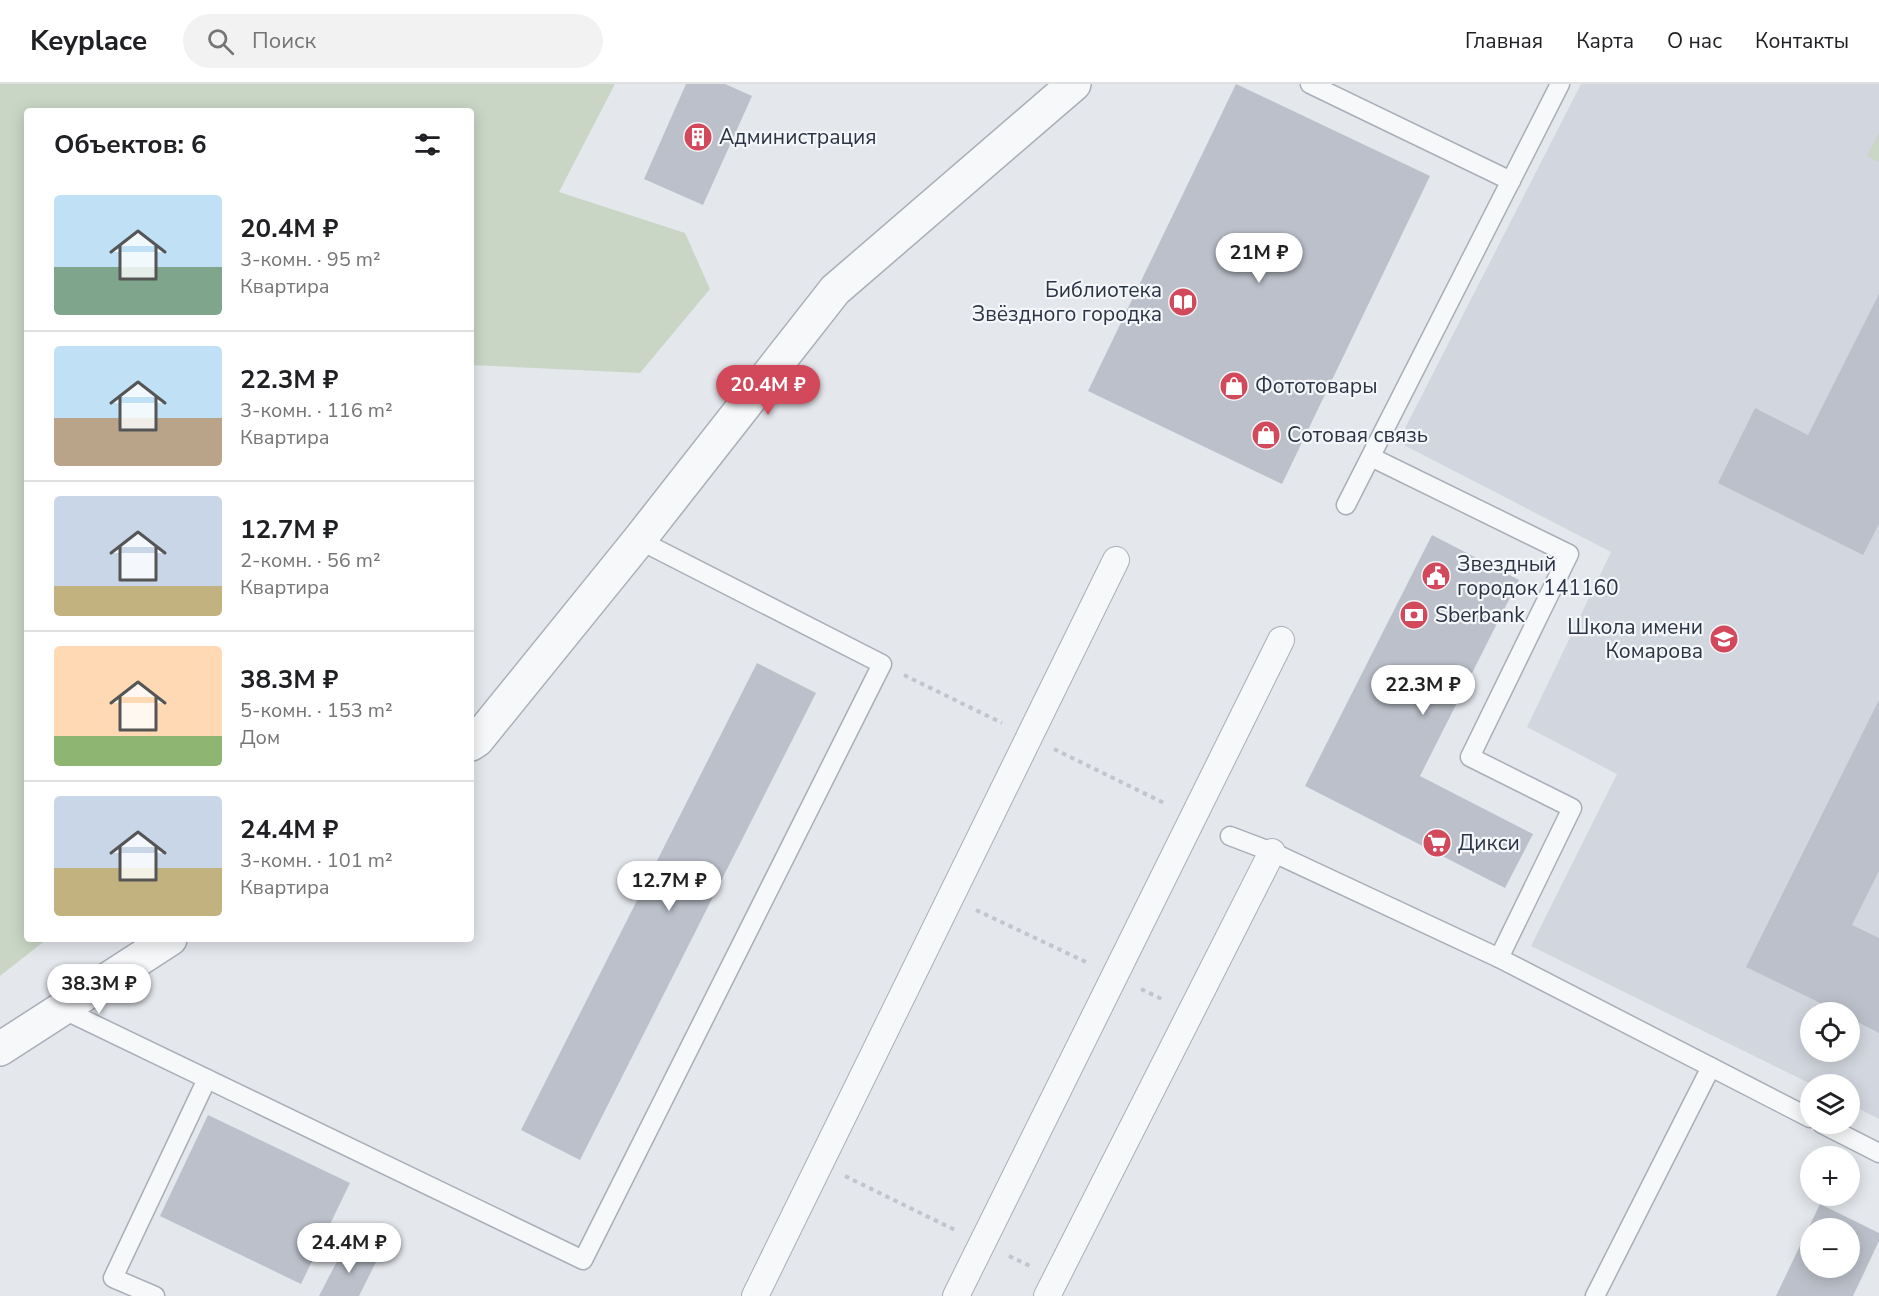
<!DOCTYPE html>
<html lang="ru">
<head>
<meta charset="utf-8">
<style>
	:root { --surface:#fff; --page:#f2f2f2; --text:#202124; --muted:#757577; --line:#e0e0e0; --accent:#d1495b }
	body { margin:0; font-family:"Nunito Sans",sans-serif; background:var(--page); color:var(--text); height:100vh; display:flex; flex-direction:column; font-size:22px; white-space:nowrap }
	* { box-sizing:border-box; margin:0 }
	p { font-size:20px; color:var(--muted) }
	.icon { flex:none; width:33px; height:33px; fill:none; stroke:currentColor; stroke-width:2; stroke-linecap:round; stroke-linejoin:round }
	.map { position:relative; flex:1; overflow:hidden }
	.drawer { position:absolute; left:24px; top:24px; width:450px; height:834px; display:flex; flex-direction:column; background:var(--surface); border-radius:6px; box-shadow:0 3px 15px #0003 }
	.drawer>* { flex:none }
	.controls { position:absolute; left:1800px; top:918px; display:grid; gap:12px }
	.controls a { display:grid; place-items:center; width:60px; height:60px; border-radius:50%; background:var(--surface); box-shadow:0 3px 15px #0003; font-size:30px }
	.price { position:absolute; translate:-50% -51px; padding:0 14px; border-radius:21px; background:#fff; color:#222; font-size:20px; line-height:39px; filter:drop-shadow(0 2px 3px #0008) }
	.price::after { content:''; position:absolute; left:50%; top:36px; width:18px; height:14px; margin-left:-9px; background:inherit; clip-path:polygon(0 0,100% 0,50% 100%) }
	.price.on { background:var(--accent); color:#fff }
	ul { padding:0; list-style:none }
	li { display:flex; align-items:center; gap:18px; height:150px; padding:0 30px }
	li+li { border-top:2px solid var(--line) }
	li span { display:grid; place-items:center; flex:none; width:168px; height:120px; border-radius:6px; color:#555 }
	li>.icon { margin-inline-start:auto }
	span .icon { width:72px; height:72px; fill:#fffc; stroke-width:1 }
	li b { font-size:26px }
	h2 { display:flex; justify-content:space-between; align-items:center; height:72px; padding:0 30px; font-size:26px }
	header { display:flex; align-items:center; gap:36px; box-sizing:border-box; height:84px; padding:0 30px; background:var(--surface); border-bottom:2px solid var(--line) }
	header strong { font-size:28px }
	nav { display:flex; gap:33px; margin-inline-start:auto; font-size:21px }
	.search { width:420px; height:54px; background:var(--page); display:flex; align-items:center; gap:15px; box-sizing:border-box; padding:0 21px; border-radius:33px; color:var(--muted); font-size:22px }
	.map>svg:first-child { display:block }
	.built { fill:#d2d6de; fill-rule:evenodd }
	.green { fill:#c9d6c5 }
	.building { fill:#bbc0ca; fill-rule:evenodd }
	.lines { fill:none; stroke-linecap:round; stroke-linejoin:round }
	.service-casing { stroke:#a9aeb7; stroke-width:21 }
	.pedestrian-casing { stroke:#a9aeb7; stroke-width:28 }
	.minor-casing { stroke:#a9aeb7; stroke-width:36 }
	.path { stroke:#c2c5cb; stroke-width:4; stroke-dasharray:4.5 4.5; stroke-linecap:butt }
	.service { stroke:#f7f8fa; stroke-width:18 }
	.pedestrian { stroke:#f7f8fa; stroke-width:26 }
	.minor { stroke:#f7f8fa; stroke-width:33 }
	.labels { text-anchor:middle; stroke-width:4.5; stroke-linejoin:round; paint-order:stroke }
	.poi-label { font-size:21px; fill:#2b3445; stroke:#f4f6f9; text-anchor:start }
</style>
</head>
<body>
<header>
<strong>Keyplace</strong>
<div class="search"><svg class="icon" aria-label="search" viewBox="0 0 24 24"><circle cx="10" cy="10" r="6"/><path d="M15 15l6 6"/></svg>Поиск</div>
<nav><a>Главная</a><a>Карта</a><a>О нас</a><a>Контакты</a></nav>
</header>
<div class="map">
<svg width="1879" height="1212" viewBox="0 0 1879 1212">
	<rect width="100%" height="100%" fill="#e4e7ec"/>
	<path class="built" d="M1581,0H1879V1035L1850,1020V1000H1811L1531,862L1617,690L1527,643L1611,468L1398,358ZM1810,928H1850V968H1810Z"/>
	<g class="green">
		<polygon points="0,0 615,0 559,108 685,149 710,205 640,289 471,281 471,27 27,27 27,855 47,855 0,892"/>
		<polygon points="1879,49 1879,78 1867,72"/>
	</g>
	<g class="building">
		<polygon points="686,0 725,0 752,12 703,121 644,95"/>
		<polygon points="1236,0 1430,92 1282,400 1088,307"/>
		<polygon points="1879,210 1879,440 1863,471 1718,399 1755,324 1808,351"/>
		<polygon points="1432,451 1519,496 1420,692 1533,750 1505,804 1305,702"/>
		<polygon points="757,579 816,609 580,1076 521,1046"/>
		<polygon points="1879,616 1879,787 1852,841 1879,854 1879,949 1850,934 1850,928 1839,928 1746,883"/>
		<polygon points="208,1031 350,1099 301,1200 160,1132"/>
		<path d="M1820,1120L1879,1149V1157L1853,1212H1776ZM1810,1144H1850V1184H1810Z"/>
		<polygon points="346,1160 377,1176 359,1212 319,1212"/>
	</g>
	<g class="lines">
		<g class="service-casing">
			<g id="service">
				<polyline points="1310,0 1511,97"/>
				<polyline points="1371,373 1569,470 1470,673 1572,724 1499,874"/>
				<polyline points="1346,421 1560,0"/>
				<polyline points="1230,752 1272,768 1499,874 1810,1034"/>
				<polyline points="62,925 583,1176 882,580 639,456"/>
				<polyline points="1822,1040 1879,1069"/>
				<polyline points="155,1212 113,1194 207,995"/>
				<polyline points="1595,1212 1711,983"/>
			</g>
		</g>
		<g class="pedestrian-casing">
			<g id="pedestrian">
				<polyline points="755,1212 1116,476"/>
				<polyline points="956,1212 1281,556"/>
				<polyline points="1047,1212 1272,768"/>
			</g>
		</g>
		<g class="minor-casing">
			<g id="minor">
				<polyline points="471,660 477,656 639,456 835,206 1074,0"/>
				<polyline points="0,965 170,855"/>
			</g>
		</g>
		<g class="path">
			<polyline points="904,591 1002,639"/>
			<polyline points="1054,665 1166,720"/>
			<polyline points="976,826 1088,879"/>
			<polyline points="1141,905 1164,916"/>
			<polyline points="845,1092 957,1147"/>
			<polyline points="1009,1172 1030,1182"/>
		</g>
		<use href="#service" class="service"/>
		<use href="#pedestrian" class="pedestrian"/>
		<use href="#minor" class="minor"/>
	</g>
	<defs>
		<g id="building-disc" transform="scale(1.5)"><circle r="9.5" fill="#d1495b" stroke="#f4f6f9"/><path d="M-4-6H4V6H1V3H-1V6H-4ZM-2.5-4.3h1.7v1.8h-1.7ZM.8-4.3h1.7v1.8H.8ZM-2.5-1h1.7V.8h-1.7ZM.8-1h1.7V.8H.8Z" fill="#fff"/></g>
		<g id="library-disc" transform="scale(1.5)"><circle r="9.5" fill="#d1495b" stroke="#f4f6f9"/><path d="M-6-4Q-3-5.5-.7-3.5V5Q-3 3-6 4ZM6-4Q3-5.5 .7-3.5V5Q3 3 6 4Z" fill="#fff"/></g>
		<g id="shop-disc" transform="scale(1.5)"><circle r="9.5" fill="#d1495b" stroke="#f4f6f9"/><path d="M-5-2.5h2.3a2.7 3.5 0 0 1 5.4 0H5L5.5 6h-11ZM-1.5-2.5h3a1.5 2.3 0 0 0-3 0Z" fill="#fff"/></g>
		<g id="civic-disc" transform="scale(1.5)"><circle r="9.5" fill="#d1495b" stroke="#f4f6f9"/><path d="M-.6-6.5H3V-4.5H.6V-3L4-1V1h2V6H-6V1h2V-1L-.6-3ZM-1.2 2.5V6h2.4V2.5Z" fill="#fff"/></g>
		<g id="bank-disc" transform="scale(1.5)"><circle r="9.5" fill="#d1495b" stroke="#f4f6f9"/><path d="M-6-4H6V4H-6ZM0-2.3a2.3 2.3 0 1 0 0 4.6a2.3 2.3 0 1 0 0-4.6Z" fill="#fff"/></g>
		<g id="school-disc" transform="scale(1.5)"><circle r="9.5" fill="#d1495b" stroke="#f4f6f9"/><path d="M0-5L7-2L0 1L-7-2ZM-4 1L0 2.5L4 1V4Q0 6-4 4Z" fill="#fff"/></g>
		<g id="supermarket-disc" transform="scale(1.5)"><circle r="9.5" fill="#d1495b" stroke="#f4f6f9"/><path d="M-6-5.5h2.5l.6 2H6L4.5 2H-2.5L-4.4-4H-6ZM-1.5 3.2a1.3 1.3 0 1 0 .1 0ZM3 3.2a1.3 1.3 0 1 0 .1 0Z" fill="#fff"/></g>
	</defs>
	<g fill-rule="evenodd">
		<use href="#building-disc" x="698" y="53"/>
		<use href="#library-disc" x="1183" y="218"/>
		<use href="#shop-disc" x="1234" y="302"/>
		<use href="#shop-disc" x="1266" y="351"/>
		<use href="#civic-disc" x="1436" y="492"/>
		<use href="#bank-disc" x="1414" y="531"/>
		<use href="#school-disc" x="1724" y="555"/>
		<use href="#supermarket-disc" x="1437" y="759"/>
	</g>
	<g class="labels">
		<g class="poi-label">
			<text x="719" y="60">Администрация</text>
			<text x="1162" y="213" text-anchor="end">Библиотека<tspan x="1162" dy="24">Звёздного городка</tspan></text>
			<text x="1255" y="309">Фототовары</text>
			<text x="1287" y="358">Сотовая связь</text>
			<text x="1457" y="487">Звездный<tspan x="1457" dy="24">городок 141160</tspan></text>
			<text x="1435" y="538">Sberbank</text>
			<text x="1703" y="550" text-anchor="end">Школа имени<tspan x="1703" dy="24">Комарова</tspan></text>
			<text x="1458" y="766">Дикси</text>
		</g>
	</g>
</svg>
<div class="controls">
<a><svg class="icon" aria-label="locate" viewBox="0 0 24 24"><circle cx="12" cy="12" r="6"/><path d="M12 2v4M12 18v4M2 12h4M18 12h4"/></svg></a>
<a><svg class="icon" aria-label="layers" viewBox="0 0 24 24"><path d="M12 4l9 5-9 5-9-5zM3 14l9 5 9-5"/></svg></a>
<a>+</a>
<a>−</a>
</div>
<b class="price" style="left:1259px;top:200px">21M ₽</b>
<b class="price on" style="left:768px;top:332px">20.4M ₽</b>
<b class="price" style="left:1423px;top:632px">22.3M ₽</b>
<b class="price" style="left:669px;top:828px">12.7M ₽</b>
<b class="price" style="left:99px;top:931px">38.3M ₽</b>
<b class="price" style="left:349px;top:1190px">24.4M ₽</b>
<section class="drawer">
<h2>Объектов: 6<svg class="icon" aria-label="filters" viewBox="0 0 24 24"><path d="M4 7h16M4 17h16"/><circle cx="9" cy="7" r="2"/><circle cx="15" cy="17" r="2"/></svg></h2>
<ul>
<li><span style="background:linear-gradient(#bfe0f5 60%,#7fa58c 0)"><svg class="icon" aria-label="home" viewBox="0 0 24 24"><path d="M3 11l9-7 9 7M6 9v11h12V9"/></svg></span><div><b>20.4M ₽</b><p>3-комн. · 95 m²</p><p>Квартира</p></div></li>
<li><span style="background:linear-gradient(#bfe0f5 60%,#b9a48a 0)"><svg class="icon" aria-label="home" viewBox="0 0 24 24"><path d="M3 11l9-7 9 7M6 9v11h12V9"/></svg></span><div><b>22.3M ₽</b><p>3-комн. · 116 m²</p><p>Квартира</p></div></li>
<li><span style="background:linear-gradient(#c9d6e8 75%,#c2b280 0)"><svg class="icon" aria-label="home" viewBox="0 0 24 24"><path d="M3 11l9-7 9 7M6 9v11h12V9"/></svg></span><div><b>12.7M ₽</b><p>2-комн. · 56 m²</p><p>Квартира</p></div></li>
<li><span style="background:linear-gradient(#ffd9b3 75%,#8fb573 0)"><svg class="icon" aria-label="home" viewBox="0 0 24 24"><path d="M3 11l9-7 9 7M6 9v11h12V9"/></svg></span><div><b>38.3M ₽</b><p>5-комн. · 153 m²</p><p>Дом</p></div></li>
<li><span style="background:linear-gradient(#c9d6e8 60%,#c2b280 0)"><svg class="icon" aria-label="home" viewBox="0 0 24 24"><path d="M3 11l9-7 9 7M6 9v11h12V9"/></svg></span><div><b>24.4M ₽</b><p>3-комн. · 101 m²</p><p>Квартира</p></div></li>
</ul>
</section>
</div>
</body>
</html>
